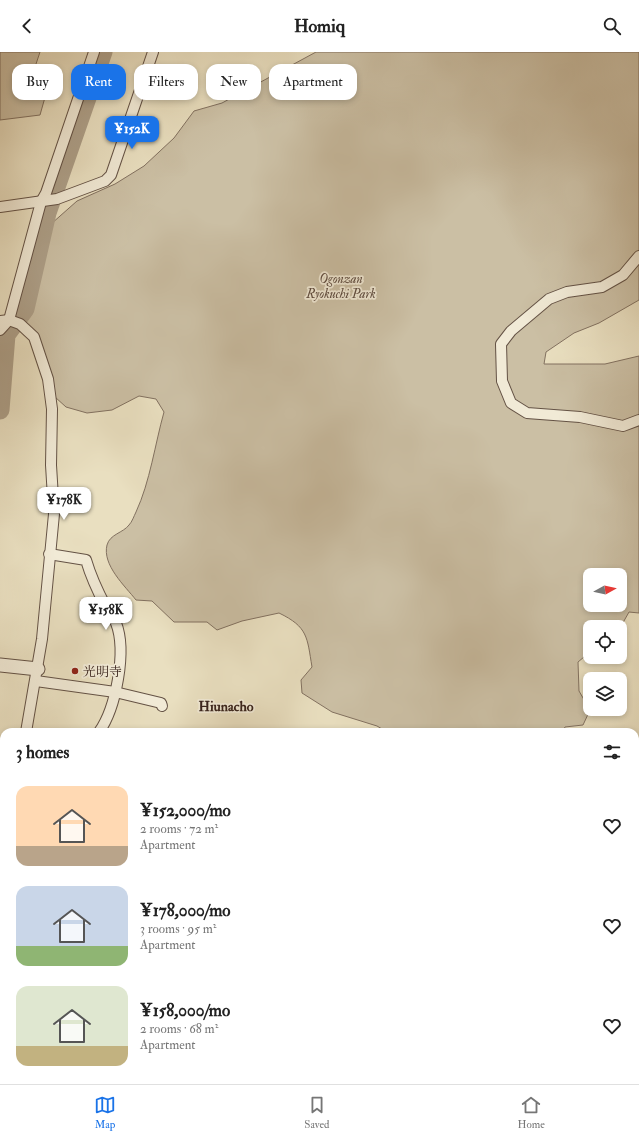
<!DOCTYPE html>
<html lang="en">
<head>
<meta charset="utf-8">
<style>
	:root { --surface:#fff; --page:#f2f2f2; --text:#222; --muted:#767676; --line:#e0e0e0; --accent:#1a73e8 }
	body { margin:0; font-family:"IM FELL Double Pica","Noto Serif JP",serif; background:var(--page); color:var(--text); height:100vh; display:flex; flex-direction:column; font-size:15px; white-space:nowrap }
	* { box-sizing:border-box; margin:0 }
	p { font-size:13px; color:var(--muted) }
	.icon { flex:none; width:22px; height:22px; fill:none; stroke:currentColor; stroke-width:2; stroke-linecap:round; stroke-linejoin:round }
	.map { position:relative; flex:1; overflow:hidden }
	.drawer { position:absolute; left:0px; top:676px; width:639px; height:356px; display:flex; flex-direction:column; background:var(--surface); border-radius:12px 12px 0 0; box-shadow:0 2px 6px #0003 }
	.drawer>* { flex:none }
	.banner { position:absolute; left:12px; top:12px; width:400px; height:36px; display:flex; gap:8px }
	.needle { width:26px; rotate:82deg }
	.controls { position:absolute; left:583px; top:516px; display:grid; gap:8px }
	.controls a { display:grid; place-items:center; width:44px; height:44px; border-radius:8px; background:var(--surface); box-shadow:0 2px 6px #0003; font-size:20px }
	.price { position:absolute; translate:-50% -34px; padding:0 9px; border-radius:8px; background:#fff; color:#222; font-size:13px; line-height:26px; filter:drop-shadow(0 1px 2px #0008) }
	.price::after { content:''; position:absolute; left:50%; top:24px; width:12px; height:9px; margin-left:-6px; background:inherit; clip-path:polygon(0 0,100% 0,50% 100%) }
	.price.active { background:var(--accent); color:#fff }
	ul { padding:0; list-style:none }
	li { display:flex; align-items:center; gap:12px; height:100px; padding:0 16px }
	li span { display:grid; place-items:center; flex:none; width:112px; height:80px; border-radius:12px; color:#555 }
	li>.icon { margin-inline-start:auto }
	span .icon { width:48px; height:48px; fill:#fffc; stroke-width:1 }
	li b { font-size:17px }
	h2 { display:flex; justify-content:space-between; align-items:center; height:48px; padding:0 16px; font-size:17px }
	.tag { padding:0 14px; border-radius:12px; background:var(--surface); box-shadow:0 2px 6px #0003; font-size:14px; line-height:36px }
	.tag.active { background:var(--accent); color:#fff }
	header { display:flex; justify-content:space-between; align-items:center; height:52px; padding:0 16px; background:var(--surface); font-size:18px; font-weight:700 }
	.menu { display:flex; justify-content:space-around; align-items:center; height:56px; border-top:1px solid var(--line); background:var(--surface); font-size:11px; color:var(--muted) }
	.menu a { display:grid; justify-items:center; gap:2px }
	.menu .active { color:var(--accent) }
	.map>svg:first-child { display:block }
	.green { fill:#cbbfa4; stroke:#827160; fill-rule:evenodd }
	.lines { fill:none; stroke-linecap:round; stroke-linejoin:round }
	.river { stroke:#ad9f88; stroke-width:19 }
	.minor-casing { stroke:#645245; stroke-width:12 }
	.tertiary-casing { stroke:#645245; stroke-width:15 }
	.minor { stroke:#f1ead6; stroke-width:10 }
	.tertiary { stroke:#f1ead6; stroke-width:13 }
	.poi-dot { fill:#8f2418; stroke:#f1ead6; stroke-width:1.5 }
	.labels { text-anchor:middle; stroke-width:3.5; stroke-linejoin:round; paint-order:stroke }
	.park-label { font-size:13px; font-style:italic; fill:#5d4a3e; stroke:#f1ead6 }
	.poi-label { font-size:13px; fill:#38231c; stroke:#f1ead6; text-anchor:start }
	.neighbourhood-label { font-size:14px; font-weight:bold; fill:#38231c; stroke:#f1ead6 }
</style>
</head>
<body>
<header><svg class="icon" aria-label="back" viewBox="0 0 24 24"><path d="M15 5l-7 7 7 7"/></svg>Homiq<svg class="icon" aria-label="search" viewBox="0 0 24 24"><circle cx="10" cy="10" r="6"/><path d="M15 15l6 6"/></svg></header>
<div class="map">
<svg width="639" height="1032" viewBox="0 0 639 1032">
	<rect width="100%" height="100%" fill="#e9dfc0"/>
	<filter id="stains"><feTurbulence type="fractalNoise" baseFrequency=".005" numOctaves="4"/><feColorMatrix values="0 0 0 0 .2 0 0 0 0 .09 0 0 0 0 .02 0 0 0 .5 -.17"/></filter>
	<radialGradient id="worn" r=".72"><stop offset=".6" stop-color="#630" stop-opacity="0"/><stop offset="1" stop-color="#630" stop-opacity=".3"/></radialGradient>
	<g class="green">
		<polygon points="0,0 40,0 34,18 51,24 40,63 0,68"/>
		<path d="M316,0H639V248L599,271L574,281L546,300L544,312H605L639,304V561L629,560L620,576L590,575V600L578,610L579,639L590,658L583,673L565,675L562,680H387L377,674L332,660L302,641L301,628L312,615C307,585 308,575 279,561L242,569L217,578L207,570H174L152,549L136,548C125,534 102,513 107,493C110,482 123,481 129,473C132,470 134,464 136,460C150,430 155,392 164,360L156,347L139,344L112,358L87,361L66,355L55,345L35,282L22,266L28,254L37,208L51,172L77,149L115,132L144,114L174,86L194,59L222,51ZM590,523H620V553H590Z"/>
		<polygon points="639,759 639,901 635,881 635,761"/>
		<polygon points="206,1028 254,1028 255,1032 207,1032"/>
	</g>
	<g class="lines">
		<polyline class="river" points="0,358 6,283 25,257 47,161 103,0"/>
		<g class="minor-casing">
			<g id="minor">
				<polyline points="0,155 57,147 105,129 111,123 153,0"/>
				<polyline points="639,204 623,223 602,235 567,240 549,247 511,279 501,292 502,329 511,351 527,361 580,365 623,374 639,368"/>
				<polyline points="0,269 9,268 20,272 34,285 48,327 52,357 51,413 54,462 42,587 26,680"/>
				<polyline points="0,278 9,268 41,150 46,141 94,0"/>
				<path d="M49,502L86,508C91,525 98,540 106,555C109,561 114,566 116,571C127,599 116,656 99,680"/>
				<polyline points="36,629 115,640 161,651 162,654"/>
				<polyline points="635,756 639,755"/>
				<polyline points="0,791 4,776"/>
				<polyline points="0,841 4,844"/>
				<polyline points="0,879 4,875"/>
				<polyline points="635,932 639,950"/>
				<polyline points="635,964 639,963"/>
				<polyline points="24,1028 25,1032"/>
				<polyline points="83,1028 84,1032"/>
				<polyline points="142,1028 143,1032"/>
				<polyline points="201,1028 202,1032"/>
				<polyline points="260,1028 261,1032"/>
				<polyline points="429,1028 430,1032"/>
				<polyline points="308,1032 328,1028"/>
			</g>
		</g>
		<g class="tertiary-casing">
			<g id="tertiary">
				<polyline points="0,613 38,617"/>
				<polyline points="612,1032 631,1028"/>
			</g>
		</g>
		<use href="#minor" class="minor"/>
		<use href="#tertiary" class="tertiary"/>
	</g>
	<circle class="poi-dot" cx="75" cy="619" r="4"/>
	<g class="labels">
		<g class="park-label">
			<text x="341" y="231">Ogonzan<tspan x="341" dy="15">Ryokuchi Park</tspan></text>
		</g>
		<g class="poi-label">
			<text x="83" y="624">光明寺</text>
		</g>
		<g class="neighbourhood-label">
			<text x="226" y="659">Hiunacho</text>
		</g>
	</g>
	<rect width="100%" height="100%" filter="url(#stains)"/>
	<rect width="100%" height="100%" fill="url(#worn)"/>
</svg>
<div class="controls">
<a><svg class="needle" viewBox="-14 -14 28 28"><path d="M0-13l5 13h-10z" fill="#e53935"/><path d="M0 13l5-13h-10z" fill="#767676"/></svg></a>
<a><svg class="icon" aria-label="locate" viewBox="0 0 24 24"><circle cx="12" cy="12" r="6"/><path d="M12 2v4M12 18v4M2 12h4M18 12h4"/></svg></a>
<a><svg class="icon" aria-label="layers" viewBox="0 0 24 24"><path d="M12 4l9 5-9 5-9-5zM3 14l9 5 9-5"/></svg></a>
</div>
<b class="price active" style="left:132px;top:98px">¥152K</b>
<b class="price" style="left:64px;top:469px">¥178K</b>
<b class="price" style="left:106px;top:579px">¥158K</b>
<div class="banner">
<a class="tag">Buy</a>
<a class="tag active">Rent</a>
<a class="tag">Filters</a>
<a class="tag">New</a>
<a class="tag">Apartment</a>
</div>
<section class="drawer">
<h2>3 homes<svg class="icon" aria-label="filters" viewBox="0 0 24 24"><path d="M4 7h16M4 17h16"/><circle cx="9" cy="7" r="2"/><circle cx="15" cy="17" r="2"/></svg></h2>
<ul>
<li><span style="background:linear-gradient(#ffd9b3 75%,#b9a48a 0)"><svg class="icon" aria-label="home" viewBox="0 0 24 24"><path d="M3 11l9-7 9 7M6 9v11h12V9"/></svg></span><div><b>¥152,000/mo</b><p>2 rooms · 72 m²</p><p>Apartment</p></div><svg class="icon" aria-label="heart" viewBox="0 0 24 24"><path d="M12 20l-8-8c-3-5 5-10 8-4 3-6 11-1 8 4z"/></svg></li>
<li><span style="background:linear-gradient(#c9d6e8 75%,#8fb573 0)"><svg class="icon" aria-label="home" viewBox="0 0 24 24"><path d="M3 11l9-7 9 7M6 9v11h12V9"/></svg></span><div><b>¥178,000/mo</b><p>3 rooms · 95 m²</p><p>Apartment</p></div><svg class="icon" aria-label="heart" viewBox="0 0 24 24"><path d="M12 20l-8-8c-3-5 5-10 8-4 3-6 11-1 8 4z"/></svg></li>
<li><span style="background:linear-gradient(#dfe7d0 75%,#c2b280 0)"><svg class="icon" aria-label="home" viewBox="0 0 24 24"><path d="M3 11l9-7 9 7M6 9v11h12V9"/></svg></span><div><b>¥158,000/mo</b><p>2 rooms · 68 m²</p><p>Apartment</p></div><svg class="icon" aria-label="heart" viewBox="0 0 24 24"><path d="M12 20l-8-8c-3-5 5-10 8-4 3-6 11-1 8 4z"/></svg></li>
</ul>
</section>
</div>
<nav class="menu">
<a class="active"><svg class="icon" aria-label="map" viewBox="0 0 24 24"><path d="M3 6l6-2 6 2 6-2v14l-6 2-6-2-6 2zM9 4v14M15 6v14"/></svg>Map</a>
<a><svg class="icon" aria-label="saved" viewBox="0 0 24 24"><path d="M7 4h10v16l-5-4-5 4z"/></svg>Saved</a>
<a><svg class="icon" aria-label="home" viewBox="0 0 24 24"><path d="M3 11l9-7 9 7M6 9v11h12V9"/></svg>Home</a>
</nav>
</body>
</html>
